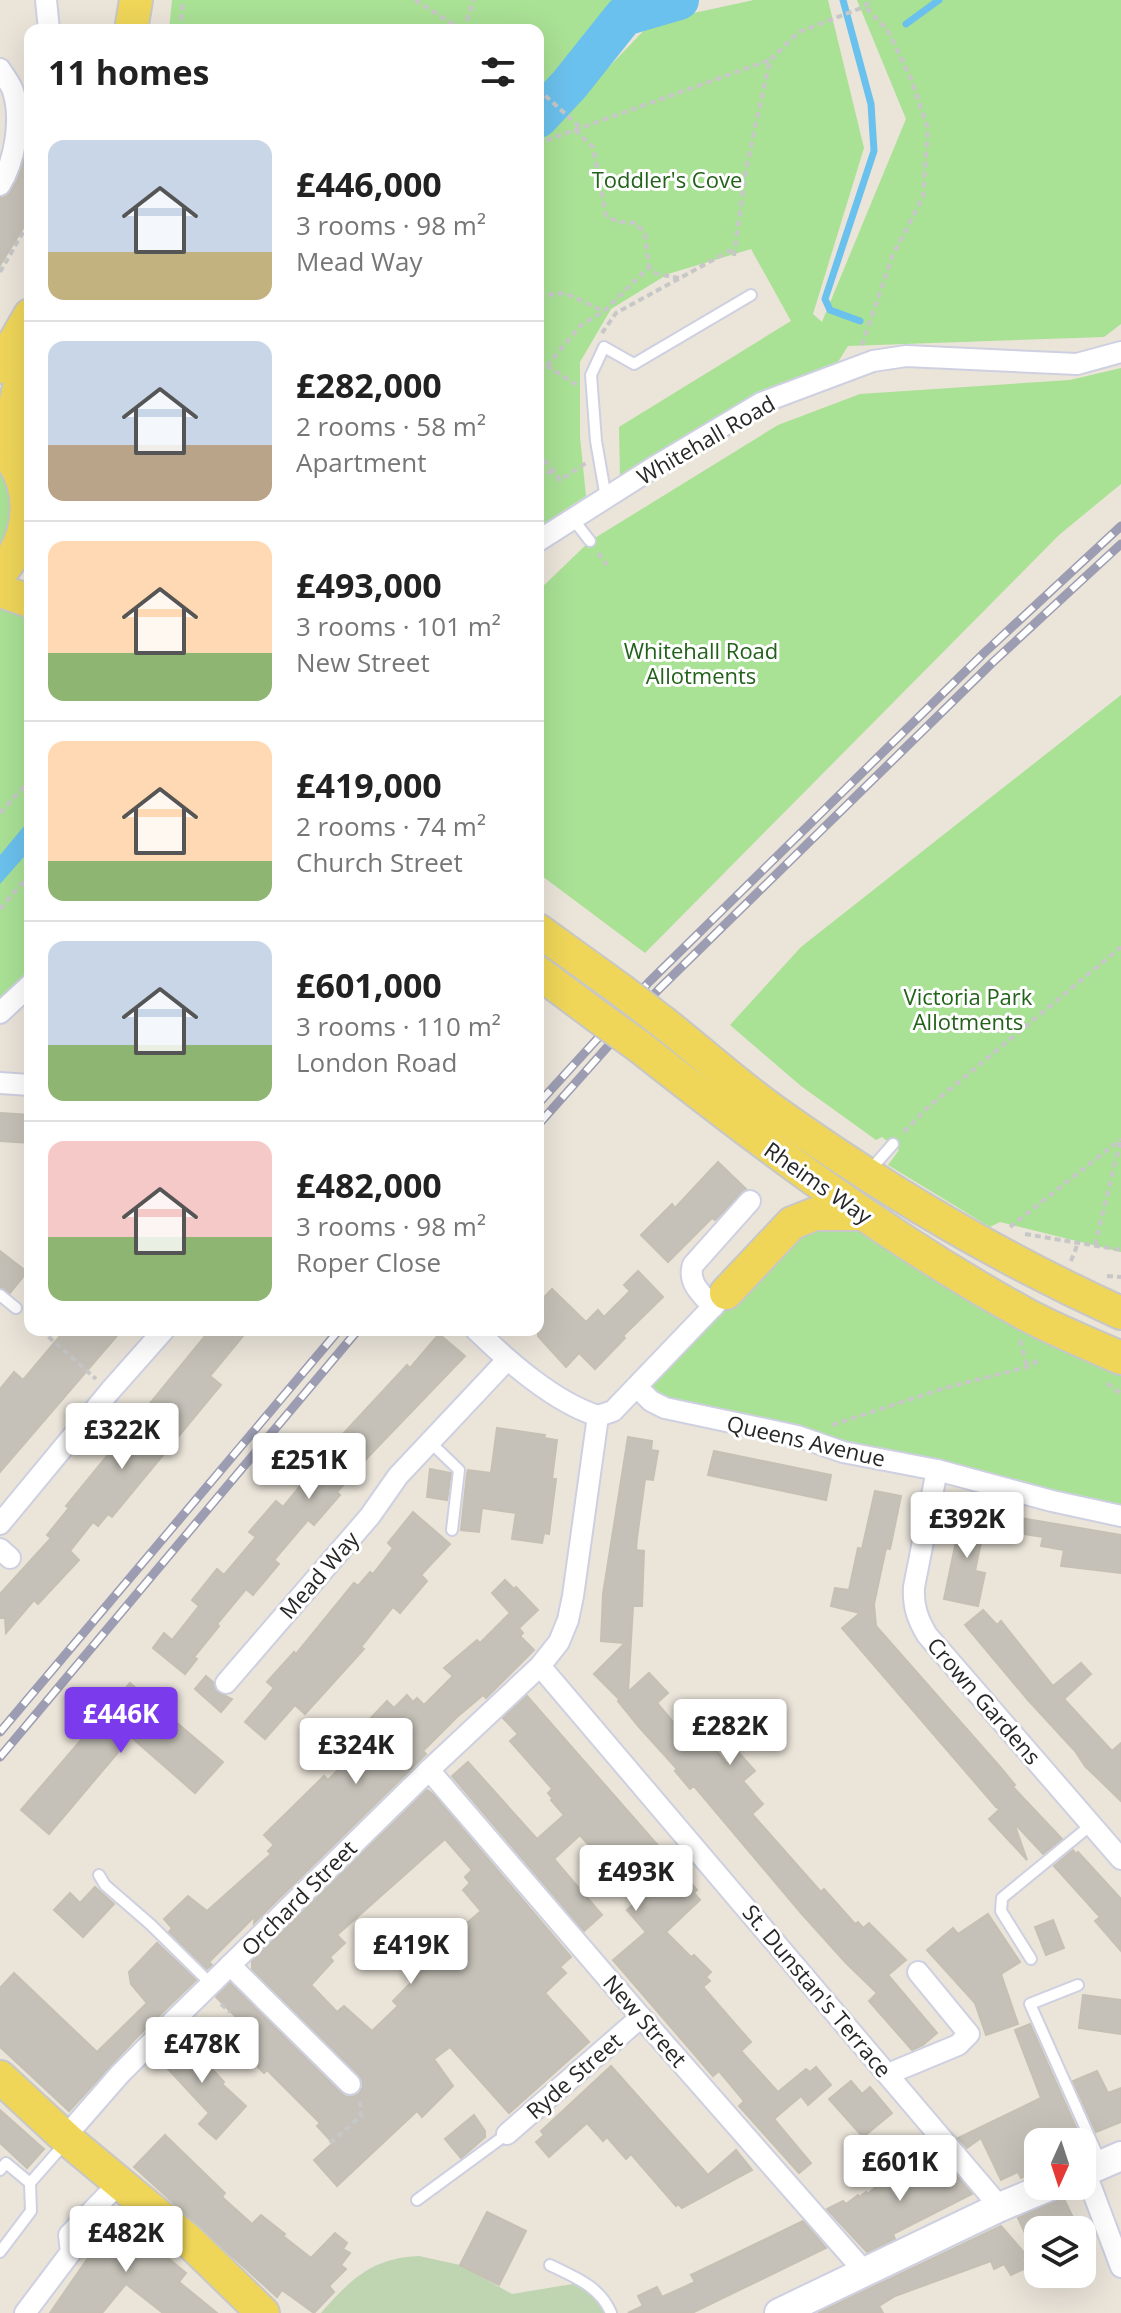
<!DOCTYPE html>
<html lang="en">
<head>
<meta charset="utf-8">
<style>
	:root { --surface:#fff; --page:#f6f6f6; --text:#222; --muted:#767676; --line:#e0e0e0; --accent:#7c3aed }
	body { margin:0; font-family:"Open Sans",sans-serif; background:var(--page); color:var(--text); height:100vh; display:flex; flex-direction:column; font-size:30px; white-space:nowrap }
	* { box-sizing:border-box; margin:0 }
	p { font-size:26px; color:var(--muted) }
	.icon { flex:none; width:44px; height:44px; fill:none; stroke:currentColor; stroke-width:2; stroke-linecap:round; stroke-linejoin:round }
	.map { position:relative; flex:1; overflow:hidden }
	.sheet { position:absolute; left:24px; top:24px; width:520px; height:1312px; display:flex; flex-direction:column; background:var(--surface); border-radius:16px; box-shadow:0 8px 32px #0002 }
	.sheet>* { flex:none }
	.needle { width:52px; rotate:183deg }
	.fabs { position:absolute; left:1024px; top:2128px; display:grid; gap:16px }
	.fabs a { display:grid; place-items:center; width:72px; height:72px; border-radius:16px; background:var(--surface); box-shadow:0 8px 32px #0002; font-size:40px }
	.price { position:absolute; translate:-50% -68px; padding:0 18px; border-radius:8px; background:#fff; color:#222; font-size:26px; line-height:52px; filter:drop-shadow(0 2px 4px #0008) }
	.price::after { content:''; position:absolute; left:50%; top:48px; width:24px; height:18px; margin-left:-12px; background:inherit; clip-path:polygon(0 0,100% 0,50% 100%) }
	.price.active { background:var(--accent); color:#fff }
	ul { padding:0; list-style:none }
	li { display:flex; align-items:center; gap:24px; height:200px; padding:0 24px }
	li+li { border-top:2px solid var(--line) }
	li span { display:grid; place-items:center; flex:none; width:224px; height:160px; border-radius:16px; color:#555 }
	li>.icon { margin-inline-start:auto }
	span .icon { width:96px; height:96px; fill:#fffc; stroke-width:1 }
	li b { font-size:34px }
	h2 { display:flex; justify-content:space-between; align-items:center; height:96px; padding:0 24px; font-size:34px }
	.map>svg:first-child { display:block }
	.green { fill:#a9e195 }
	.cemetery { fill:#bfd4b0 }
	.water { fill:#6bc1ed }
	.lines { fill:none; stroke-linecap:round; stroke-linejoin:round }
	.stream { stroke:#6bc1ed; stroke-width:7 }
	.river { stroke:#6bc1ed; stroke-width:40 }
	.building { fill:#c5c1b8; stroke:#c5c0b3; stroke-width:2; fill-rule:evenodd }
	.lane-casing { stroke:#ced0e1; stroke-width:14 }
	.street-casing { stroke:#ced0e1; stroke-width:24 }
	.secondary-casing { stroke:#ced0e1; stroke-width:32 }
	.primary-casing { stroke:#c7c7c7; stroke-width:36 }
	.path { stroke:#c7c7c7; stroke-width:4; stroke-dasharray:6 4; stroke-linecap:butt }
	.lane { stroke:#fff; stroke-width:10 }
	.street { stroke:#fff; stroke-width:20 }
	.secondary { stroke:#fff; stroke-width:28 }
	.primary { stroke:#efd659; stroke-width:32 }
	.rail-casing { stroke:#9c9db2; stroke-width:9 }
	.rail { stroke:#fff; stroke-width:6; stroke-dasharray:18; stroke-linecap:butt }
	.primary-bridge-casing { stroke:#c7c7c7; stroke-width:36; stroke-linecap:butt }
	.primary-bridge { stroke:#efd659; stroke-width:32 }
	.labels { text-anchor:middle; stroke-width:6; stroke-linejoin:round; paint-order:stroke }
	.park-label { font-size:22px; fill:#23621a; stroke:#fff }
	.street-label { font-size:22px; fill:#272727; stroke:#fff }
</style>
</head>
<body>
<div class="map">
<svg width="1121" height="2313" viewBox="0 0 1121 2313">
	<rect width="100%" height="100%" fill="#eae4d9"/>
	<g class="green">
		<polygon points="172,0 679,0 624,16 569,85 538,115 538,30 169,30"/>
		<polygon points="754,0 828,0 864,148 813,314 822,322 906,119 857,0 1121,0 1121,324 1104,337 848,346 838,362 620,478 619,427 791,321 751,249 668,274 611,309 580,362 580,437 586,496 538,527 538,141 652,22"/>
		<polygon points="1121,368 1121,484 1059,535 645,953 538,873 538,591 590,541 778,425 860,394 1070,380"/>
		<path d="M0,467C20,502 13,519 0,553Z"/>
		<polygon points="0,592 30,601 30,985 0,1013"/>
		<polygon points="1121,695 1121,1252 1000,1222 990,1227 888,1165 899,1150 882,1137 876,1140 801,1086 730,1025 801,947"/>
		<polygon points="861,1214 1121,1358 1121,1516 701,1418 637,1387 792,1223"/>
	</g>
	<path class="cemetery" d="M419,2256L460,2265L512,2294L585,2282L611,2313H321C351,2279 372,2258 419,2256Z"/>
	<g class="water">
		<polygon points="546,96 561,110 538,130 538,103"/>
		<polygon points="30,819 30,850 0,884 0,855"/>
	</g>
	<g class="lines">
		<g class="stream">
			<polyline points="843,0 871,104 874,151 825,299 830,310 860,321"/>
			<polyline points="906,24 939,0"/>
		</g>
		<polyline class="river" points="538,118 569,85 624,16 679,0"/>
	</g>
	<g class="building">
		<polygon points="28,141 30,217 0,265 0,198 7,196 17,181"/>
		<polygon points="0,1113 30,1115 30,1143 0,1141"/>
		<polygon points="718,1162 746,1189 715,1220 712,1218 668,1262 641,1235 672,1204 675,1208"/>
		<polygon points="0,1251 27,1272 10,1293 0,1287"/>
		<polygon points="638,1271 663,1297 623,1336 625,1338 595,1369 579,1353 566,1367 538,1336 538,1304 552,1289 586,1322 598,1310 604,1317 630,1291 624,1285"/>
		<polygon points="65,1330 122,1330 0,1472 0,1389 14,1372 23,1380"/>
		<polygon points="210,1330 248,1330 210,1376 221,1385 112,1517 108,1514 98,1526 93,1522 70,1551 79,1560 38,1604 34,1600 6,1633 5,1618 0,1618 0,1594 51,1538 47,1535 69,1508 66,1506"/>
		<polygon points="439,1334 465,1356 368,1457 337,1492 340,1495 314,1525 308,1520 274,1560 279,1564 253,1595 246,1589 217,1624 219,1626 194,1657 197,1659 185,1674 153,1648 164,1633 172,1640 199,1606 192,1600 217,1569 224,1575 256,1537 249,1532 276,1501 283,1507 343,1434 407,1365 410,1368"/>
		<polygon points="497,1428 545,1435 544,1438 557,1440 552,1479 556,1479 549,1534 544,1533 542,1543 512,1539 516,1513 482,1508 479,1532 461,1530 467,1474 468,1470 491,1473"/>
		<polygon points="628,1437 652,1441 651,1450 658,1451 653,1480 645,1479 637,1538 636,1550 644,1551 642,1606 633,1606 628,1692 649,1673 668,1693 657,1703 679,1729 690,1719 727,1764 739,1753 755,1771 743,1781 763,1804 752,1814 821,1892 824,1889 855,1924 858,1922 863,1928 869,1923 906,1960 888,1975 937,2033 923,2045 912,2050 869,2001 877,1993 846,1963 801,1913 694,1786 690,1789 675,1771 677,1769 639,1727 618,1701 619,1699 594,1674 625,1643 601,1641 603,1594"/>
		<polygon points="714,1451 831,1475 826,1500 708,1475"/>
		<polygon points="430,1469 451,1473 447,1500 427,1497"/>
		<polygon points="875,1491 901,1496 890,1549 886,1548 874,1604 876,1626 1001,1768 1015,1785 1013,1787 1062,1839 1043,1854 1014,1823 1027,1860 989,1819 1000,1809 996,1807 842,1628 860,1613 831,1606 835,1588 849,1590 858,1548 862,1549"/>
		<polygon points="963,1508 987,1513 975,1571 985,1573 978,1606 944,1599"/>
		<polygon points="413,1512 450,1544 421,1575 427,1581 400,1613 393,1607 361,1647 364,1649 305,1714 295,1705 265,1739 245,1722 274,1688 267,1682 294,1652 296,1654 354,1583 358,1586 370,1572 373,1574 393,1548 388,1543"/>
		<polygon points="1009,1516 1121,1535 1121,1573 1061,1566 1064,1550 1041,1546 1043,1537 1006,1531"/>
		<polygon points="505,1580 514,1589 516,1587 538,1610 519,1628 523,1633 520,1636 534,1650 486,1698 483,1695 457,1717 423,1751 426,1754 409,1771 254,1923 255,1916 209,1962 212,1965 207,1969 169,1932 172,1928 164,1919 188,1896 207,1911 271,1854 268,1851 274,1845 264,1835 324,1776 328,1780 354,1754 370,1770 395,1746 369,1720 387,1701 394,1708 407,1695 413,1702 417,1698 424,1705 453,1676 444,1668 477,1640 480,1643 510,1613 492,1593"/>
		<polygon points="983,1610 997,1625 1001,1621 1053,1686 1081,1663 1091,1674 1064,1699 1112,1751 1121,1743 1121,1801 1085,1766 1075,1751 1028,1700 965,1625"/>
		<polygon points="206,1676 213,1682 217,1692 232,1699 221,1712 195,1689"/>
		<polygon points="130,1683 223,1762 195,1793 131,1737 49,1834 21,1810"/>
		<polygon points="527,1696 697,1890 694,1893 700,1900 666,1932 691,1957 694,1955 711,1972 706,1977 710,1981 703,1987 751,2042 741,2051 778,2092 806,2069 810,2072 816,2067 831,2085 808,2105 801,2096 774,2119 811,2163 799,2173 739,2106 744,2101 719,2071 713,2076 613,1960 646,1932 627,1910 642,1897 611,1862 607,1866 580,1835 554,1859 602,1915 584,1931 452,1776 468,1762 537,1839 564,1815 551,1800 553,1799 548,1793 552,1789 548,1784 510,1741 518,1734 503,1718"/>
		<path d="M427,1790L433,1794L571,1957L560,1967L566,1973L545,1993L589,2042L509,2113L450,2047L434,2059L453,2086L422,2117L417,2111L337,2186L314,2160L333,2143L317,2126L320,2123L267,2070L264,2073L239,2048L248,2039L244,2035L249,2030L216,1997L230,1983L341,2093L347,2097L359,2094L363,2087L359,2075L252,1969V1961ZM445,1839L472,1870L465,1877L470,1883L463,1890L481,1911L419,1964L424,1969L393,2001L398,2006L372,2031L344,2006L337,2012L311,1985L333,1961L330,1957L345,1943L337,1935Z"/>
		<polygon points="1073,1850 1076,1854 1078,1852 1121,1899 1121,1951 1095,1921 1100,1917 1054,1866"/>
		<polygon points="95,1887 114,1904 83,1937 54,1910 70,1893 80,1903"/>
		<polygon points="988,1914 1020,1962 1001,1974 1018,2024 986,2035 975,2003 927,1950 953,1928 958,1934"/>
		<polygon points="1053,1920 1064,1948 1046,1955 1035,1927"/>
		<polygon points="157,1943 196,1980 138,2036 69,2111 0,2047 0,1988 14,1973 97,2052 147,2003 131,1984 129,1972"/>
		<polygon points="1083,1995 1121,2000 1121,2034 1079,2028"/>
		<polygon points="1030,2024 1081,2139 1073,2142 1038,2142 1038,2170 1021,2178 1018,2172 1001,2180 981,2138 967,2148 958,2138 1041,2098 1015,2030"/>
		<polygon points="179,2033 224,2082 222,2084 246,2106 216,2139 199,2124 209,2113 156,2056"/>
		<polygon points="611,2066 708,2175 736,2150 752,2170 682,2208 678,2204 676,2206 631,2154 626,2159 607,2137 603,2141 587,2123 549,2157 536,2142 544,2135 541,2131"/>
		<polygon points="1097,2071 1108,2093 1121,2088 1121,2122 1096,2132 1073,2081"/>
		<polygon points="851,2081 862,2094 870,2087 892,2113 863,2137 829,2099"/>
		<polygon points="0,2110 44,2149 27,2168 0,2143"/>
		<polygon points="474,2115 485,2131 485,2137 461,2158 445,2139"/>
		<polygon points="165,2135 225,2193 222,2197 252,2224 261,2215 285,2234 283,2236 311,2258 335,2233 347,2243 343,2249 350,2253 341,2265 346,2269 329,2286 334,2292 314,2313 282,2290 277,2297 134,2167"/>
		<polygon points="936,2152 972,2194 893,2234 895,2239 867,2252 827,2209 843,2201 846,2204 858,2195 859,2197 866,2192 868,2194 879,2184 884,2189 915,2163 918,2166"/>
		<polygon points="1063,2197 1079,2230 1038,2230 1038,2241 1030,2244 1018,2218"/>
		<polygon points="110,2211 186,2273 179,2282 217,2313 163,2313 126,2284 102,2313 50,2313 88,2258 83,2255 83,2240"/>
		<polygon points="487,2212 526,2231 499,2285 460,2265"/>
		<polygon points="803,2221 826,2248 692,2313 628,2313 643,2306 638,2296 657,2287 662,2297 695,2282 691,2275"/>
		<polygon points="1001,2226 1028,2257 1022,2260 1026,2268 1011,2275 1004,2264 994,2269 991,2261 895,2296 879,2306 883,2313 818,2313"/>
	</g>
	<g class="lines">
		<g class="lane-casing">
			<g id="lane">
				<polyline points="606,498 596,441 591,375 604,347 634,364 751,295"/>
				<polyline points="573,519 590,541"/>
				<polyline points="871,1169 893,1144"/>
				<polyline points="0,1295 16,1308"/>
				<polyline points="431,1443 459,1470 452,1530"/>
				<polyline points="99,1875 105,1885 150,1924 211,1984"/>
				<polyline points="1031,1959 1001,1911 1002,1898 1091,1825"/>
				<polyline points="1078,1985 1030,2004 1101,2163"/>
				<polyline points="0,2170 6,2163 30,2183"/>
				<polyline points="417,2200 507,2134"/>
				<polyline points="0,2252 31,2211 30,2183 66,2142"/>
				<path d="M550,2265C574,2277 600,2286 611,2313"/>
			</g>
		</g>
		<g class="street-casing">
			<g id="street">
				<polyline points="46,0 49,30"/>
				<path d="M0,69C4,76 11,84 13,91C22,119 15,161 0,185"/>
				<polyline points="538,541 656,466 761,403 873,361 906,356 1077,364 1121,352"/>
				<polyline points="0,1013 30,985"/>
				<polyline points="0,1083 30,1085"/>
				<path d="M713,1307C702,1294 687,1283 693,1265L750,1201"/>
				<path d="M476,1330C509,1362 554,1402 598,1416"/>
				<polyline points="637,1387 651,1401 665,1408 797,1436 843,1452 937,1470 1052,1501 1121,1516"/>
				<polyline points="598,1416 613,1411 726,1293"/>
				<path d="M937,1470L914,1587C913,1606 917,1618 927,1635L1121,1859"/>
				<polyline points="0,1524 110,1391 164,1330"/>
				<polyline points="0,1549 10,1558"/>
				<polyline points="540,1666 1000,2207"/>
				<polyline points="226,1683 370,1516 398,1476 507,1360"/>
				<polyline points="429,1770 641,2017 864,2271"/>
				<polyline points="230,1965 350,2084"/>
				<polyline points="888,2074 958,2045 969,2034 918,1972"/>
				<polyline points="507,2134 641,2017"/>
				<polyline points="65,2137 120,2074 164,2030 429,1770 540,1666 559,1642 568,1620 573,1596 598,1416"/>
				<polyline points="1085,2171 1121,2267"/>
				<polyline points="25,2313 71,2252 69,2235 119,2183"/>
			</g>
		</g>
		<g class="secondary-casing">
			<g id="secondary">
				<polyline points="1082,2173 1121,2156"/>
				<polyline points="779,2313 1000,2207 1050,2186"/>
			</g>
		</g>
		<g class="primary-casing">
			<g id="primary">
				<polyline points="131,30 136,0"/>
				<polyline points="0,367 30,315"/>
				<path d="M0,446C37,482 34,536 0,573"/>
				<path d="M19,469C12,427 10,400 30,360"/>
				<polyline points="0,591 30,601"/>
				<polyline points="538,930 621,990"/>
				<polyline points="538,972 601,1019"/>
				<path d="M664,1023C702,1053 738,1086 778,1114C886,1191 1000,1258 1121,1313"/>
				<path d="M640,1047C763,1144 888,1239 1027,1315C1057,1331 1090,1344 1121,1358"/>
				<polyline points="726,1293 792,1223 815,1214 861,1214"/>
				<polyline points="0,2077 68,2140 187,2239 263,2313"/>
			</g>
		</g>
		<g class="path">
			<polyline points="415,0 462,30"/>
			<polyline points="180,30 183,0"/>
			<polyline points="463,30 474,0"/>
			<polyline points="538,89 581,128"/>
			<polyline points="575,130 593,147 606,216 618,222 636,223 645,234 649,267"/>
			<polyline points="538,146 547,140 770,60"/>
			<polyline points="734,256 746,169 770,60 799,32 861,8 873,0"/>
			<polyline points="0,272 30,220"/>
			<polyline points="538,296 565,293 603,311"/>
			<polyline points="602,333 616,313 733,249"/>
			<polyline points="862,345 892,257 923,197 928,128 911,79 888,31 865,6"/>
			<polyline points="547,366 580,326 604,311 649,267 657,274 679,278"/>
			<polyline points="538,372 547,366 577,385"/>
			<polyline points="538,400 538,405"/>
			<polyline points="538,452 560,480 586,463"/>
			<polyline points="538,479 552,471"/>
			<polyline points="598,553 607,565"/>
			<polyline points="0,813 30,780"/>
			<polyline points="0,909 30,874"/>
			<polyline points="904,1132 925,1110 1121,947"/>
			<polyline points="1010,1227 1121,1139"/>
			<polyline points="1025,1234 1121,1250"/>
			<polyline points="1095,1245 1121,1139"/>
			<polyline points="1071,1261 1078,1243"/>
			<polyline points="1107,1276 1121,1277"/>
			<polyline points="41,1330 96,1379"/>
			<polyline points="1020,1340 1027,1367"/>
			<polyline points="1107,1383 1121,1394"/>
			<polyline points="832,1425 945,1388 1027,1367 1039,1360"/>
			<polyline points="221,2004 230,2012"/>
			<polyline points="330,2143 361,2116 360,2100"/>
		</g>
		<use href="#lane" class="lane"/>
		<use href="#street" class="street"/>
		<use href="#secondary" class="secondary"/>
		<use href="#primary" class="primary"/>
		<g class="rail-casing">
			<g id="rail">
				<polyline points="538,1104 649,982 984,653 1121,526"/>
				<polyline points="538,1125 658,990 992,663 1121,544"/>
				<polyline points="0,1732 339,1330"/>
				<polyline points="0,1757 358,1330"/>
			</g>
		</g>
		<use href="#rail" class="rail"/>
		<g class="primary-bridge-casing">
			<g id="primary-bridge">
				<polyline points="621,990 664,1023"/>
				<polyline points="601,1019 640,1047"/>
			</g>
		</g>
		<use href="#primary-bridge" class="primary-bridge"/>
	</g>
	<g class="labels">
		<g class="park-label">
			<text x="667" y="188">Toddler's Cove</text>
			<text x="701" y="659">Whitehall Road<tspan x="701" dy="25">Allotments</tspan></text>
			<text x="968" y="1005">Victoria Park<tspan x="968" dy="25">Allotments</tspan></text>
		</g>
		<g class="street-label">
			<text transform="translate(706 440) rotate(-30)" y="8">Whitehall Road</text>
			<text transform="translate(818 1183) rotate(35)" y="8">Rheims Way</text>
			<text transform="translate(806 1441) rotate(13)" y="8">Queens Avenue</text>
			<text transform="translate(319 1575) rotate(-49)" y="8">Mead Way</text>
			<text transform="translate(984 1701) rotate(49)" y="8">Crown Gardens</text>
			<text transform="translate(299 1898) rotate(-45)" y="8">Orchard Street</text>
			<text transform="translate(817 1991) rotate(50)" y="8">St. Dunstan's Terrace</text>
			<text transform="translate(645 2021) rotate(49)" y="8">New Street</text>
			<text transform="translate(574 2076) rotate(-41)" y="8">Ryde Street</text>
		</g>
	</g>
</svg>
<div class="fabs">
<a><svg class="needle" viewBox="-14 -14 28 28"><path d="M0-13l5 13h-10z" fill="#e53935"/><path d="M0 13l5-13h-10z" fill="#767676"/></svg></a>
<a><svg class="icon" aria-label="layers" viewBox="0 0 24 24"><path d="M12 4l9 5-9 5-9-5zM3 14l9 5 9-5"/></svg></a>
</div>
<b class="price" style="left:122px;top:1471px">£322K</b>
<b class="price" style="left:309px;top:1501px">£251K</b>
<b class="price" style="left:967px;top:1560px">£392K</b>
<b class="price active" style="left:121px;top:1755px">£446K</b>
<b class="price" style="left:730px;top:1767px">£282K</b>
<b class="price" style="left:356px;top:1786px">£324K</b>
<b class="price" style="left:636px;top:1913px">£493K</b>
<b class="price" style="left:411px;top:1986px">£419K</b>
<b class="price" style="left:202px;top:2085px">£478K</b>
<b class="price" style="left:900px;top:2203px">£601K</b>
<b class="price" style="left:126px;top:2274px">£482K</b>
<section class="sheet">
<h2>11 homes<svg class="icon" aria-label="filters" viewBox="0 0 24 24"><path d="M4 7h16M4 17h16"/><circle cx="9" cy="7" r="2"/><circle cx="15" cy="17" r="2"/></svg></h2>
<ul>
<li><span style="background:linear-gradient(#c9d6e8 70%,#c2b280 0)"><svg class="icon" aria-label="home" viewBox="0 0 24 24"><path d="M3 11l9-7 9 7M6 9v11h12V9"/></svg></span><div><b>£446,000</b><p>3 rooms · 98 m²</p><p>Mead Way</p></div></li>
<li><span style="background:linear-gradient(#c9d6e8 65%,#b9a48a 0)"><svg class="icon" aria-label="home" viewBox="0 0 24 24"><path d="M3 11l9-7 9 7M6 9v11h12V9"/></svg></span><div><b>£282,000</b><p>2 rooms · 58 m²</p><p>Apartment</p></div></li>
<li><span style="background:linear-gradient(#ffd9b3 70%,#8fb573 0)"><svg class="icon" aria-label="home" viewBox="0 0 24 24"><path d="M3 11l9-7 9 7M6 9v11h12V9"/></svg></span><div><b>£493,000</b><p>3 rooms · 101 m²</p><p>New Street</p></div></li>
<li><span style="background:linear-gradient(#ffd9b3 75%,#8fb573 0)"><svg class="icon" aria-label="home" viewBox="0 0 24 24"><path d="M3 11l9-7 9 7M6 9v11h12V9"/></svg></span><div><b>£419,000</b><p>2 rooms · 74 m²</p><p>Church Street</p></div></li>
<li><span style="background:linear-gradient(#c9d6e8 65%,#8fb573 0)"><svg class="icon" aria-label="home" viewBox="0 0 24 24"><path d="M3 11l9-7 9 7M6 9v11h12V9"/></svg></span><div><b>£601,000</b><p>3 rooms · 110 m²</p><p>London Road</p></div></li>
<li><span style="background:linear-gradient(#f6c9c9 60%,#8fb573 0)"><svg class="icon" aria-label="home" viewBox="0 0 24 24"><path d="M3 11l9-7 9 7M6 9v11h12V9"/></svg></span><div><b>£482,000</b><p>3 rooms · 98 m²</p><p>Roper Close</p></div></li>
</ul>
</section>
</div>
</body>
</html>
